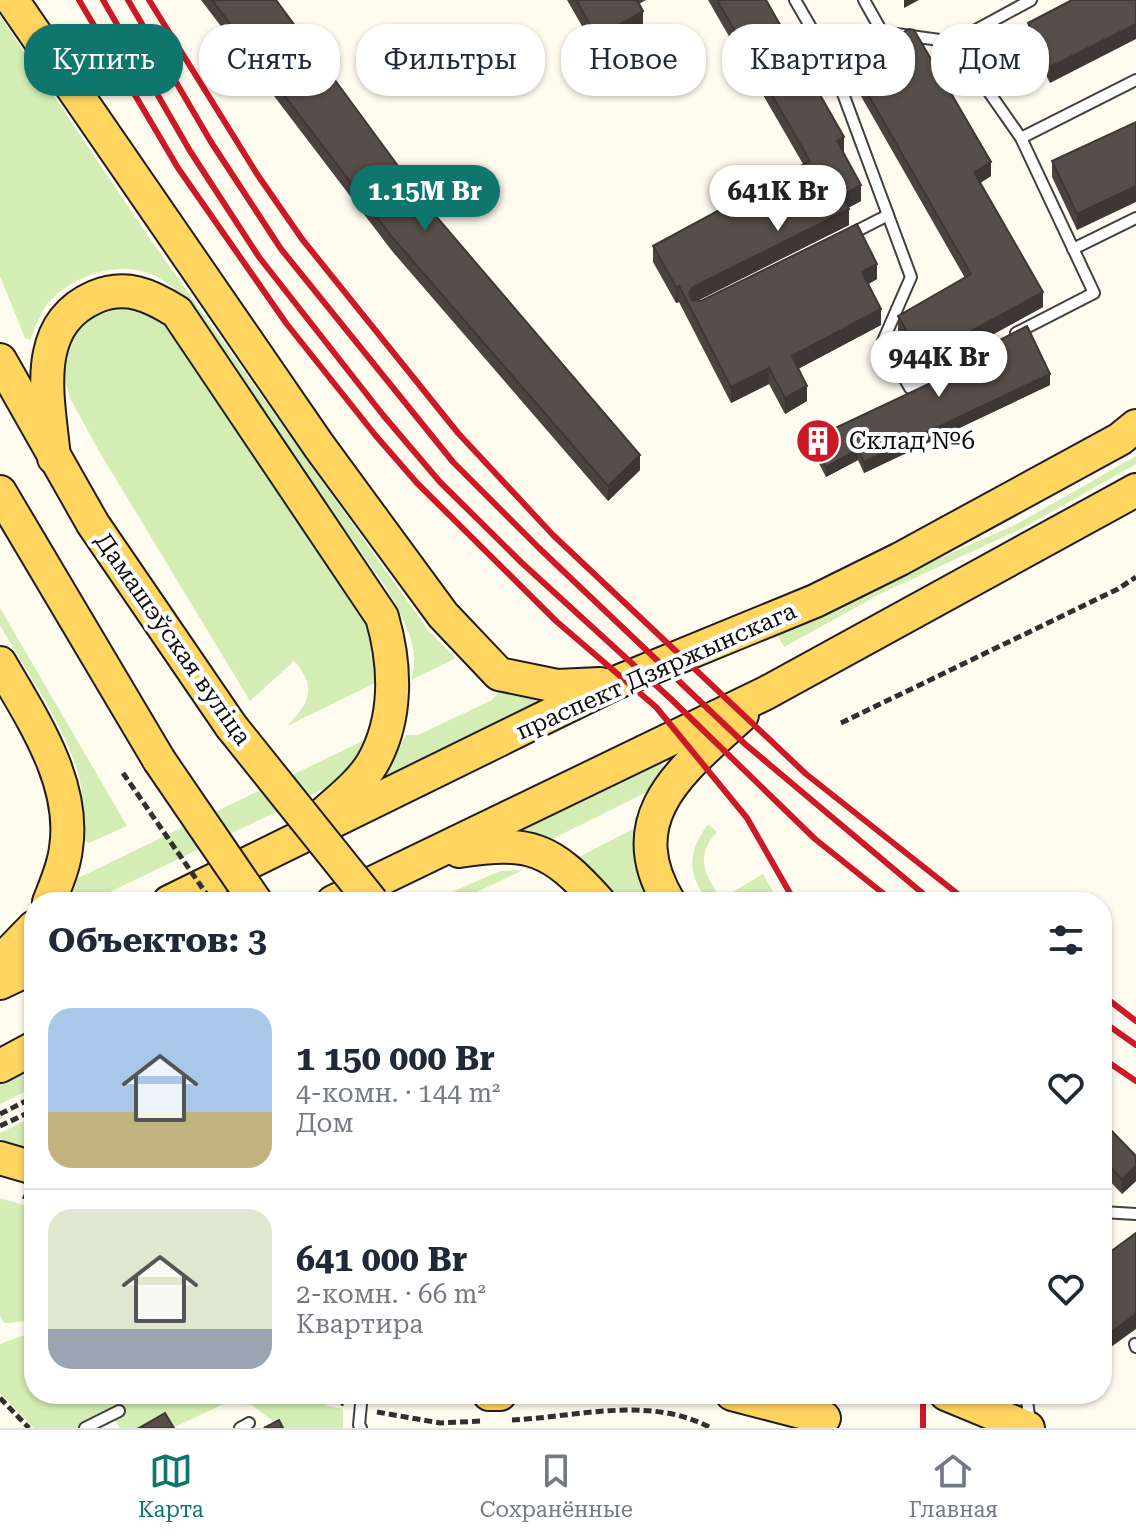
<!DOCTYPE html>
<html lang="ru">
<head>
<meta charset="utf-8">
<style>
	:root { --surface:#fff; --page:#f6f6f7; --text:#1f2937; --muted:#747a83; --line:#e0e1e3; --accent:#0f766e }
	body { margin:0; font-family:"Roboto Serif",serif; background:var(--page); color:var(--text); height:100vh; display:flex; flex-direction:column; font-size:30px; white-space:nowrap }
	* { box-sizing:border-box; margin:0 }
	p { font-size:26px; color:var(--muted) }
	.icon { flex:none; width:44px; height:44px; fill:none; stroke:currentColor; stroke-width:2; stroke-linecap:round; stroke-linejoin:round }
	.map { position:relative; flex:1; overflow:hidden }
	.side { position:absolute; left:24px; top:892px; width:1088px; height:512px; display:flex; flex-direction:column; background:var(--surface); border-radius:32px; box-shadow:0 2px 6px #0004 }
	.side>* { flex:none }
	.banner { position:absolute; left:24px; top:24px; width:1088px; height:72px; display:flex; gap:16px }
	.price { position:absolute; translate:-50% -68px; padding:0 18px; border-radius:28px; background:#fff; color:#222; font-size:26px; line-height:52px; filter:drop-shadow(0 2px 4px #0008) }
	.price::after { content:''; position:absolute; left:50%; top:48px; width:24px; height:18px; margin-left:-12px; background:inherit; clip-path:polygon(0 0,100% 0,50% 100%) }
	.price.on { background:var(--accent); color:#fff }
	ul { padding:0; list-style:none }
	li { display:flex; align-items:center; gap:24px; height:200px; padding:0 24px }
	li+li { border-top:2px solid var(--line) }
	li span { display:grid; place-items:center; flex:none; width:224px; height:160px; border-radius:24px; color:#555 }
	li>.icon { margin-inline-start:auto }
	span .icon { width:96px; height:96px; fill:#fffc; stroke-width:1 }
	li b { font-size:34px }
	h2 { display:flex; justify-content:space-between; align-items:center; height:96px; padding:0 24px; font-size:34px }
	.pill { padding:0 28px; border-radius:32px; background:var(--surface); box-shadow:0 2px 6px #0004; font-size:28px; line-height:72px }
	.pill.on { background:var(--accent); color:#fff }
	.tabs { display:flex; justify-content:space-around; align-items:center; height:112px; border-top:2px solid var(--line); background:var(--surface); font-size:22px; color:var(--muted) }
	.tabs a { display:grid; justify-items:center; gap:4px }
	.tabs .on { color:var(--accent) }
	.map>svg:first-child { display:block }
	.green { fill:#d3edb4 }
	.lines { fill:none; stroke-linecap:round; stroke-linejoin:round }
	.lane-casing { stroke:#414141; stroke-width:14 }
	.primary-casing { stroke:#1f1f1f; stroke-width:36 }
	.path { stroke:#303030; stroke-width:5; stroke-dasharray:8 4; stroke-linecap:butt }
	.lane { stroke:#fff; stroke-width:10 }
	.primary { stroke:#ffd45f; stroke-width:32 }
	.rail { stroke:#cb1926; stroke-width:6 }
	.primary-bridge-casing { stroke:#1f1f1f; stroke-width:36; stroke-linecap:butt }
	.path-bridge { stroke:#303030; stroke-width:5; stroke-dasharray:8 4; stroke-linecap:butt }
	.primary-bridge { stroke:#ffd45f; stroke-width:32 }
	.wall { fill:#4c433f }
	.shaded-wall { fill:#3e3733 }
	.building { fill:#584e49; stroke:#3e3733; stroke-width:2 }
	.labels { text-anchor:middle; stroke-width:8; stroke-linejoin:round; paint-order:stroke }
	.poi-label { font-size:24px; fill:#0e0e0e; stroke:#fff; text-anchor:start }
	.street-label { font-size:24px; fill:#0e0e0e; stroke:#fff }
</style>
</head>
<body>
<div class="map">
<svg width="1136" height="1428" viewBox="0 0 1136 1428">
	<rect width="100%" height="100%" fill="#fffbef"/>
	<g class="green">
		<path d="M0,16L150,239L376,557L428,630L456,658L411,680C421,646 404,622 389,592L175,289C166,283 158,276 148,273C116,260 66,278 46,306C39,315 35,329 30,340L25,338L0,276Z"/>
		<path d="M105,304L145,310L167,325L372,623L379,681L287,726C309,704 318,687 294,661L250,701L99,451L71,400L60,365L63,339Z"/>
		<polygon points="1136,456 1136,464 1023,528 880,594 784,647 775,631 1017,524"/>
		<path d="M0,608L127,826L89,843L84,840C84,816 84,789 76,766C59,717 26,671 0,625Z"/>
		<polygon points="499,691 545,701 382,780 406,735 418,735 492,700"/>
		<polygon points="373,736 346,778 89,902 65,902 74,880"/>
		<polygon points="659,762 664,766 647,792 546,842 509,836"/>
		<path d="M708,824L717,832C694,857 705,875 721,899L763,874L779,902H708C687,872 687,854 708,824Z"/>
		<polygon points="633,829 634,860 649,902 615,902 577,858"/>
		<polygon points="523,870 456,902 429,902 500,871"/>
		<polygon points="34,1067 34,1087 0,1104 0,1084"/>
		<polygon points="34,1116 34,1150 0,1139 0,1133"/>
		<polygon points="0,1198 34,1208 34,1394 304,1394 328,1406 343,1409 343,1428 282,1428 240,1396 175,1427 167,1414 138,1428 120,1428 113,1418 91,1428 34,1428 0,1393 0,1344 28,1334 27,1321 4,1323 0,1315"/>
	</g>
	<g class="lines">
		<g class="lane-casing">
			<g id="lane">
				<polyline points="795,0 832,64"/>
				<polyline points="864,0 882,32 954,42 1031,0"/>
				<polyline points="882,32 832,64 911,277 883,341 910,388 942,372"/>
				<polyline points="954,42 1021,138 1136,80"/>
				<polyline points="849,235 888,215"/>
				<polyline points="1073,249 1136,218"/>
				<polyline points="1016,333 1094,293 1021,138"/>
				<polyline points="1102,1212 1136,1214"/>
				<polyline points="1135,1344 1136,1347"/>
				<polyline points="1026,1394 1030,1422"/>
				<polyline points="85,1428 119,1411"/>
				<polyline points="240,1428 249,1423"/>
				<polyline points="361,1428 359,1425 362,1394"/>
			</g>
		</g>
		<g class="primary-casing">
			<g id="primary">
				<polyline points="12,0 319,446 443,615 499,674 557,686 600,684"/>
				<polyline points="0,360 93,524 231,726"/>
				<path d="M54,458C49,401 29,326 95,297C126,284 150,295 177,312L382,617C396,665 398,719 372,764C359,785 337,801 319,818"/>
				<polyline points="0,492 159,760"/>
				<path d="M0,663C31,717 76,782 66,848C64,867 56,884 49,902"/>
				<path d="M459,851C530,840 551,848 599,902"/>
				<polyline points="169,902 615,683 815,601 900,559 1120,439 1136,426"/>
				<polyline points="333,902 766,693 1136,490"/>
				<path d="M669,902C617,816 685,768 742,715"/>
				<polyline points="0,962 34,927"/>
				<polyline points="0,983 34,967"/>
				<polyline points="0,1066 34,1048"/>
				<polyline points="0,1158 34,1168"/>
				<polyline points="489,1394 500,1394"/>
				<polyline points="732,1394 824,1418"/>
				<polyline points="946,1394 1028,1428"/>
			</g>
		</g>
		<g class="path">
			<polyline points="841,723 1118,589 1136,577"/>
			<polyline points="0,1114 34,1097"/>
			<polyline points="0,1126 34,1110"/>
			<polyline points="23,1196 34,1201"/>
			<polyline points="319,1394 344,1404"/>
			<polyline points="0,1398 29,1428"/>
			<polyline points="377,1412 440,1423 482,1421"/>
			<path d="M512,1420C577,1417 650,1395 711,1428"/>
		</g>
		<use href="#lane" class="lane"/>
		<use href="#primary" class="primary"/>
		<g class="rail">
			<polyline points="79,0 178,168 286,323 376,436 417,483 556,621 656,707 747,818 795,902"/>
			<polyline points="103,0 190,151 259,257 383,415 440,482 522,563 671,699 815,839 894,902"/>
			<polyline points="128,0 211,142 281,249 453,462 539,548 745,744 933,902"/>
			<polyline points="149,0 257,174 302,239 458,433 553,535 806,774 968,902"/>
			<polyline points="1102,995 1136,1021"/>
			<polyline points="1102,1021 1136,1045"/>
			<polyline points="1102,1058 1136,1081"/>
			<polyline points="923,1394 923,1428"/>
		</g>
		<g class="primary-bridge-casing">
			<g id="primary-bridge">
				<polyline points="231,726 372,902"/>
				<polyline points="159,760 256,902"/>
			</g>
		</g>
		<polyline class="path-bridge" points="123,773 212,902"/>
		<use href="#primary-bridge" class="primary-bridge"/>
	</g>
	<g class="wall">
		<polygon points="201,0 276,0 429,208 640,470 608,501 392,251"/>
		<polygon points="567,0 646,0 639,4 643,26 597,52"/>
		<polygon points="708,0 766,0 844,153 843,154 861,201 848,208 849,225 697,301 877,279 868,284 881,325 798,369 807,401 785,414 769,384 731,403 679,302 676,303 653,262 653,246 803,164"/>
		<polygon points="1072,0 1050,83 1028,39 1028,23"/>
		<polygon points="850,63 991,176 980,183 1043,307 922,373 898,331 898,316 965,278 850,77"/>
		<polygon points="1136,122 1077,230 1052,177 1052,161"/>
		<polygon points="930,376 1050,385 864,473 858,460 826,477 812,450 812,439 930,384"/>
		<polygon points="1102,1121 1136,1156 1136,1181 1122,1194 1102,1173"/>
		<polygon points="1136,1233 1111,1347 1102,1334 1102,1258"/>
	</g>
	<g class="shaded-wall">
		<polygon points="904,0 919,0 904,8"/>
		<polygon points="643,11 643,26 597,52 597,37"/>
		<polygon points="1136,24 1136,39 1050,83 1050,67"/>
		<polygon points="844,137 844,153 837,157 837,141"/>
		<polygon points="991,162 991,176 974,187 974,172"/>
		<polygon points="861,185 861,201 842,211 842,195"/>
		<polygon points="1136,186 1136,202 1077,230 1077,214"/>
		<polygon points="849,209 849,225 693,303 689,293 693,287"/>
		<polygon points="877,264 877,279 862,288 862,272"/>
		<polygon points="679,286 679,302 676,303 676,287"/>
		<polygon points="1043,292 1043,307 922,373 922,358"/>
		<polygon points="881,309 881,325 792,372 792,356"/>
		<polygon points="769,368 769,384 731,403 731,387"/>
		<polygon points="1050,374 1050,385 864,473 864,462"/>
		<polygon points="807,386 807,401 785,414 785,398"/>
		<polygon points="858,449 858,460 826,477 826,467"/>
		<polygon points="640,455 640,470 608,501 608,486"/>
		<polygon points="1136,1166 1136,1181 1122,1194 1122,1179"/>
		<polygon points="1136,1314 1136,1329 1111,1347 1111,1332"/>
	</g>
	<g class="building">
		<polygon points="212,0 276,0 429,208 640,455 608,486 392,237"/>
		<polygon points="576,0 637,0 643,11 597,37"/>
		<polygon points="717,0 766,0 844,137 837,141 861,185 842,195 849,209 693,287 689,293 692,300 701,301 857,224 877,264 862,272 881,309 792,356 807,386 785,398 769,368 731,387 679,286 676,287 653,246 810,161"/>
		<polygon points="1072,0 1136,0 1136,24 1050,67 1028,23"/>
		<polygon points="909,29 914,30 991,162 974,172 1043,292 922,358 898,316 971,274 850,63"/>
		<polygon points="1136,122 1136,186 1077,214 1052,161"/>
		<polygon points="1027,326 1050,374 864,462 858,449 826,467 812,439 933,382 930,376"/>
		<polygon points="1102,1121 1136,1156 1136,1166 1122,1179 1102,1159"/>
		<polygon points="1136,1233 1136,1314 1111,1332 1102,1320 1102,1258"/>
		<polygon points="165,1413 174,1428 139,1428"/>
		<polygon points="279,1420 283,1428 264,1428"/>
	</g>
	<defs>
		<g id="building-disc" transform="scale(2.3)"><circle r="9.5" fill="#cb1926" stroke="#fff"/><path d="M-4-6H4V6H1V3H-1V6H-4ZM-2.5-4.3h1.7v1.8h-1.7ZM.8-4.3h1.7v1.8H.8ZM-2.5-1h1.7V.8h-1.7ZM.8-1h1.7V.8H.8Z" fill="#fff"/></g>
	</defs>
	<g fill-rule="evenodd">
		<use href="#building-disc" x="818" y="441"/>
	</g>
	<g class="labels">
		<g class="poi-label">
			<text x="849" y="449">Склад №6</text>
		</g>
		<g class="street-label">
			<text transform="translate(173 639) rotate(55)" y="8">Дамашэўская вуліца</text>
			<text transform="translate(656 671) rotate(-24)" y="8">праспект Дзяржынскага</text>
		</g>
	</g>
</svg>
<b class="price on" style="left:425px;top:233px">1.15M Br</b>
<b class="price" style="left:778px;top:233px">641K Br</b>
<b class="price" style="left:939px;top:399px">944K Br</b>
<div class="banner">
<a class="pill on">Купить</a>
<a class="pill">Снять</a>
<a class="pill">Фильтры</a>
<a class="pill">Новое</a>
<a class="pill">Квартира</a>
<a class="pill">Дом</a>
</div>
<section class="side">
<h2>Объектов: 3<svg class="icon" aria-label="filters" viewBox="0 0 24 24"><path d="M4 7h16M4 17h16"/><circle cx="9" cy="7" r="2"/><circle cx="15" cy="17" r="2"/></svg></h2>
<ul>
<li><span style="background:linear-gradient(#a9c7e8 65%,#c2b280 0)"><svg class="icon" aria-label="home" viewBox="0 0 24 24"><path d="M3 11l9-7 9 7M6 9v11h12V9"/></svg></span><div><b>1 150 000 Br</b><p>4-комн. · 144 m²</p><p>Дом</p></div><svg class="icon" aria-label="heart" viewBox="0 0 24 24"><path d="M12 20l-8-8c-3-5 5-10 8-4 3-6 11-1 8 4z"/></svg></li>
<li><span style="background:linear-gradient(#dfe7d0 75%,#9aa5b1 0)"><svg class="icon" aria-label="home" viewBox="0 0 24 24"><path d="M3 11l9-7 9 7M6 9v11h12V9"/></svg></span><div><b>641 000 Br</b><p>2-комн. · 66 m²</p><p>Квартира</p></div><svg class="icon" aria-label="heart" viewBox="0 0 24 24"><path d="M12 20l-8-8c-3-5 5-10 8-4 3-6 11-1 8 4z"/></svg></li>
</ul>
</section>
</div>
<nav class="tabs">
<a class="on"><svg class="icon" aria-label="map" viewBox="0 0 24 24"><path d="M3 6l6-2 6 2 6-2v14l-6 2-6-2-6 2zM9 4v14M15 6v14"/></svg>Карта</a>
<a><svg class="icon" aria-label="saved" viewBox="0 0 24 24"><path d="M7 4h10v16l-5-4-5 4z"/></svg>Сохранённые</a>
<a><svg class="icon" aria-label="home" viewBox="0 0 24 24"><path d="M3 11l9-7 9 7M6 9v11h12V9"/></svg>Главная</a>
</nav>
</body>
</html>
